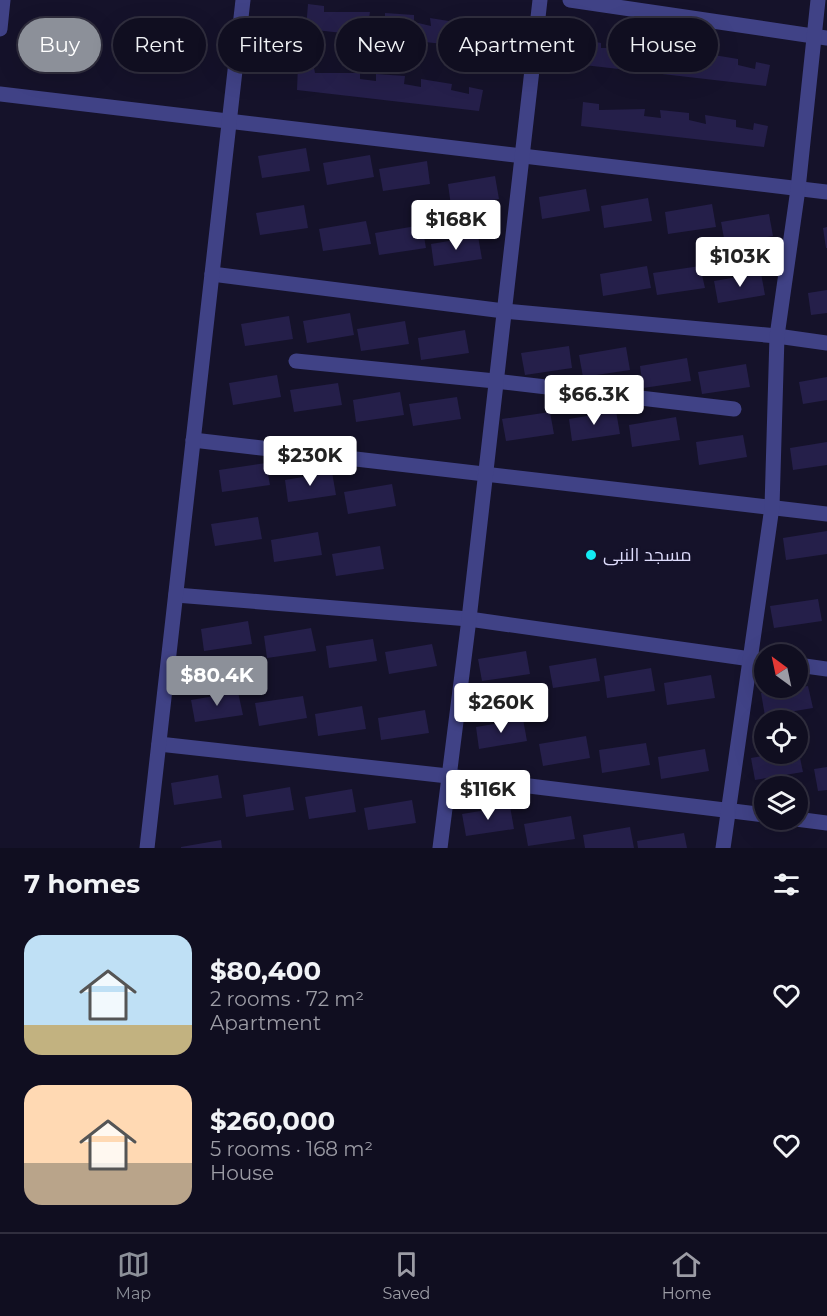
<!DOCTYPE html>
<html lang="en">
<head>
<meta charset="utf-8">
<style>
	:root { --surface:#100e20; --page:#191729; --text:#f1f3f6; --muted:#9c9ca5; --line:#302e3e; --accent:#8c9099 }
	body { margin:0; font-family:Montserrat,Cairo,sans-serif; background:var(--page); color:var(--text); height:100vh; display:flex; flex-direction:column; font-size:22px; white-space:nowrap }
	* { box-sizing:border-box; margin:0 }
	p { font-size:20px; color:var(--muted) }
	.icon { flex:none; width:33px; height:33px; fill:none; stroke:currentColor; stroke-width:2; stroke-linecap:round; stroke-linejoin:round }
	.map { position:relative; height:848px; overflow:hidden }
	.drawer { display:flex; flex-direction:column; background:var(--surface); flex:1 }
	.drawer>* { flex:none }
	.hud { position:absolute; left:18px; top:18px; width:792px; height:54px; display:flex; gap:12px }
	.needle { width:39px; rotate:327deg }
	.tools { position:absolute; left:754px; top:644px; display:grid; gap:12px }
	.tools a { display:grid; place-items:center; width:54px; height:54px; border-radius:50%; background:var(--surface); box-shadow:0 6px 24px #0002,0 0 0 2px var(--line); font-size:30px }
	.price { position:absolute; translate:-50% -51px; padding:0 14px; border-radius:6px; background:#fff; color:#222; font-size:20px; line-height:39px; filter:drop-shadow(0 2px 3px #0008) }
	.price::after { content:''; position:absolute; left:50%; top:36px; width:18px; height:14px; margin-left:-9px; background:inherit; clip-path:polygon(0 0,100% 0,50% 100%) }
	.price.active { background:var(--accent); color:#fff }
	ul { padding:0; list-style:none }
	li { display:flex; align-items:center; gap:18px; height:150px; padding:0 24px }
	li span { display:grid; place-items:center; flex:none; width:168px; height:120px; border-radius:18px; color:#555 }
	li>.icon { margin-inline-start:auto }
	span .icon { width:72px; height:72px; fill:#fffc; stroke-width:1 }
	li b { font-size:26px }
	h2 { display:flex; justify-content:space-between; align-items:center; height:72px; padding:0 24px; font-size:26px }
	.chip { padding:0 21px; border-radius:27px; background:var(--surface); box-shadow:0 6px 24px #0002,0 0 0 2px var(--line); font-size:21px; line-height:54px }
	.chip.active { background:var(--accent); color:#fff }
	.tab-bar { display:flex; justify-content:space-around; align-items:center; height:84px; border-top:2px solid var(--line); background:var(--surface); font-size:16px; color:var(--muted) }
	.tab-bar a { display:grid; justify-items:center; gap:3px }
	.tab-bar .active { color:var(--accent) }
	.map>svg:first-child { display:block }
	.building { fill:#251f4a }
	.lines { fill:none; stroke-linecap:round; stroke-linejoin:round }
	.minor { stroke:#404286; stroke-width:15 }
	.poi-dot { fill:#13eaf3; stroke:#15122a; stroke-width:2 }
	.labels { text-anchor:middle; stroke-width:6; stroke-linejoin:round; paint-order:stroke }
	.poi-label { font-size:18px; fill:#dfddfd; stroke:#15122a; text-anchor:start }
</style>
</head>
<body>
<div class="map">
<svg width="827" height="848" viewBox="0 0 827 848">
	<rect width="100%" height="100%" fill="#15122a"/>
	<g class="building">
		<polygon points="308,4 324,6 324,12 370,12 369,18 385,20 385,13 414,15 414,22 431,26 430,18 461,23 461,29 478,33 479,25 492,28 489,49 306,29"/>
		<polygon points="585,40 601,43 601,48 647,48 647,54 663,56 662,49 691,51 691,59 708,62 708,54 738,59 738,65 755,69 756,62 770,65 766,86 584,65"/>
		<polygon points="298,65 314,68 315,73 360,73 360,79 376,81 376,74 405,76 404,84 421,87 421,79 452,84 451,90 469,94 469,87 483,90 479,111 297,90"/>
		<polygon points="583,102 599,104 599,110 645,109 644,116 661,118 660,110 689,113 689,120 706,124 705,115 736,120 736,127 753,130 754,123 768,126 764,147 581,126"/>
		<polygon points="306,148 310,171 262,178 258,156"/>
		<polygon points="370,155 374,177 327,185 323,163"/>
		<polygon points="427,161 430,184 383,191 379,169"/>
		<polygon points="495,176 499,199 451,206 448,184"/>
		<polygon points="586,189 590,211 542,219 539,197"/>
		<polygon points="648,198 652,221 604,228 601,206"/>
		<polygon points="712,204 716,227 668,234 665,212"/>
		<polygon points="304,205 308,228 260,235 256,213"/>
		<polygon points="769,214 773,236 725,244 721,222"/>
		<polygon points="366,221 371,244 323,251 319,229"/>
		<polygon points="422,225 426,248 379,255 375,233"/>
		<polygon points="827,227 827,248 826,248 823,228"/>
		<polygon points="478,236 482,259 434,266 431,244"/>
		<polygon points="647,266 651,288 603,296 600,274"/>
		<polygon points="700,266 705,288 657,295 653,273"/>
		<polygon points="761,273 765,295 718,303 714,281"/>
		<polygon points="827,290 827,313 811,315 808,293"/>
		<polygon points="350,313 354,335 307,343 303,321"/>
		<polygon points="289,316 293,339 245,346 241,324"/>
		<polygon points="405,321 409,344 361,351 357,329"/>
		<polygon points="465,330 469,353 421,360 418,338"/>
		<polygon points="569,346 572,368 525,375 521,353"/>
		<polygon points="626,347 630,370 583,377 579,355"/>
		<polygon points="687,358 691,381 643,388 640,366"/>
		<polygon points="746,364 750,387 702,394 698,372"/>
		<polygon points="277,375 281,397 233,405 229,383"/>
		<polygon points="827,377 827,400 803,404 799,382"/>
		<polygon points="338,383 342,405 294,412 290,390"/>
		<polygon points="400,392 404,415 356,422 353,400"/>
		<polygon points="457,397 461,419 413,426 409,404"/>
		<polygon points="616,411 620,434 572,441 569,419"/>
		<polygon points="550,412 554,434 506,441 502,419"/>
		<polygon points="676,417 680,440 632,447 629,425"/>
		<polygon points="743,435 747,457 699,465 696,442"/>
		<polygon points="827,442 827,465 793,470 790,448"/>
		<polygon points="266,463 270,485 222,492 219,470"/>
		<polygon points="332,472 336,495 288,502 285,480"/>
		<polygon points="392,484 396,506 348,514 344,492"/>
		<polygon points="258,517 262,539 215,546 211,524"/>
		<polygon points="827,531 827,554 786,560 783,538"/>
		<polygon points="318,532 322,555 274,562 271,540"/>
		<polygon points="380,546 384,569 336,576 332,554"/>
		<polygon points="818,599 822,621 774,628 770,606"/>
		<polygon points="248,621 252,644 204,651 201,629"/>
		<polygon points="311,628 316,651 267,658 264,636"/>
		<polygon points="373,639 377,661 329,668 326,646"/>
		<polygon points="432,644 437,666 389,674 385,652"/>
		<polygon points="526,651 530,674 482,681 478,659"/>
		<polygon points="596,658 600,681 553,688 549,666"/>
		<polygon points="651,668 655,691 607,698 604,676"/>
		<polygon points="711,675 715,698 667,705 664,683"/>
		<polygon points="808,686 813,708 765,716 761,693"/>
		<polygon points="238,692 243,715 195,722 191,700"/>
		<polygon points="303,696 307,718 259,726 255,703"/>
		<polygon points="362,706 366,729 318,736 315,714"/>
		<polygon points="425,710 429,733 381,740 378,718"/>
		<polygon points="523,719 527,741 479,749 476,727"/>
		<polygon points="586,736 590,758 543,766 539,744"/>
		<polygon points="646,743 650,765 602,773 599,750"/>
		<polygon points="705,749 709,771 661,779 658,757"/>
		<polygon points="779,753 799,753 803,772 755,780 751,758"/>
		<polygon points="827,767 827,790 818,791 814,769"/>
		<polygon points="218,775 222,798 174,805 171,783"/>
		<polygon points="290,787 294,810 246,817 243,795"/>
		<polygon points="352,789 356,812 309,819 305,797"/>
		<polygon points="412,800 416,823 368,830 364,808"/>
		<polygon points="510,806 514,829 466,836 462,814"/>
		<polygon points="571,816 575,839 528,846 524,824"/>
		<polygon points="630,827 634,848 585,848 583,835"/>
		<polygon points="684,833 687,848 638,848 637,841"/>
		<polygon points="221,840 222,848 181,848 181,847"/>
	</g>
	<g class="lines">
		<g class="minor">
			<polyline points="570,0 827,38"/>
			<polyline points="0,29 3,0"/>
			<polyline points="0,94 827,192"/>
			<polyline points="212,274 504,311 777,336 827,343"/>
			<polyline points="296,361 495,381 734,409"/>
			<polyline points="193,440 827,514"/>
			<polyline points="176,595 469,619 765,661"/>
			<polyline points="798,665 827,669"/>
			<polyline points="159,744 448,776 765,815"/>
			<polyline points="796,819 827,823"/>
			<polyline points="147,848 243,0"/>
			<polyline points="440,848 469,619 540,0"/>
			<polyline points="723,848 772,507 777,336 798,189 818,0"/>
		</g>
	</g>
	<circle class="poi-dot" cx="591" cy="555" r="6"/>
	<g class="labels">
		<g class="poi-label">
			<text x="603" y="561">مسجد النبی</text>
		</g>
	</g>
</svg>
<div class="tools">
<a><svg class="needle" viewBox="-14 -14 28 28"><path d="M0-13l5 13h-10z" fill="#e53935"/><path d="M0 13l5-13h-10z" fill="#9c9ca5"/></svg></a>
<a><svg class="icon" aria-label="locate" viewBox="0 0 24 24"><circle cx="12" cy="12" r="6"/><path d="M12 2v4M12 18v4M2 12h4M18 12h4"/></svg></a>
<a><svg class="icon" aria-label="layers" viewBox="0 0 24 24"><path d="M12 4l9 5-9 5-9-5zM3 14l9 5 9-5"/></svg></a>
</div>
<b class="price" style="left:456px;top:251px">$168K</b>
<b class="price" style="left:740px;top:288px">$103K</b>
<b class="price" style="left:594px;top:426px">$66.3K</b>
<b class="price" style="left:310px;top:487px">$230K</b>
<b class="price active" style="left:217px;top:707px">$80.4K</b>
<b class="price" style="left:501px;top:734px">$260K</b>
<b class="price" style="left:488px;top:821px">$116K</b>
<div class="hud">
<a class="chip active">Buy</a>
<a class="chip">Rent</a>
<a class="chip">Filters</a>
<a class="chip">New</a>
<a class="chip">Apartment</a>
<a class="chip">House</a>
</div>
</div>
<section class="drawer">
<h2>7 homes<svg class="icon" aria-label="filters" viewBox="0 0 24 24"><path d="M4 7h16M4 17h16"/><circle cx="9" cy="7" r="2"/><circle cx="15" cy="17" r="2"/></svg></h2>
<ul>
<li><span style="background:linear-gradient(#bfe0f5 75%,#c2b280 0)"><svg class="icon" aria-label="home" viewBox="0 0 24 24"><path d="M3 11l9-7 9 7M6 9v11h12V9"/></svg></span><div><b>$80,400</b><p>2 rooms · 72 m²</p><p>Apartment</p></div><svg class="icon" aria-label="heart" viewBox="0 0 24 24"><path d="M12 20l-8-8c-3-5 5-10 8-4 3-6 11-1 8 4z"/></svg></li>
<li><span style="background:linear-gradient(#ffd9b3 65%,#b9a48a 0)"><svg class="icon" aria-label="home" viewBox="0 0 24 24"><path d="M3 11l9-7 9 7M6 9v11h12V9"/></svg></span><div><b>$260,000</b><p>5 rooms · 168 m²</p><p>House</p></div><svg class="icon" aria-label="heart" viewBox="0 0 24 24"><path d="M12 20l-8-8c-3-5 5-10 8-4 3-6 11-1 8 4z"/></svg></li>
</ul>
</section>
<nav class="tab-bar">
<a class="active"><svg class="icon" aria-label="map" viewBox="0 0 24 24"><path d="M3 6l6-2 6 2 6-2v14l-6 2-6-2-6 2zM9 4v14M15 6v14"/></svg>Map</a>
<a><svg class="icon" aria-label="saved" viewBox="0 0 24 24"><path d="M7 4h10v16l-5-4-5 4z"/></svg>Saved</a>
<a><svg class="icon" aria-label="home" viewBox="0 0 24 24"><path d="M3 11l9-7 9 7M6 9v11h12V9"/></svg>Home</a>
</nav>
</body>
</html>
